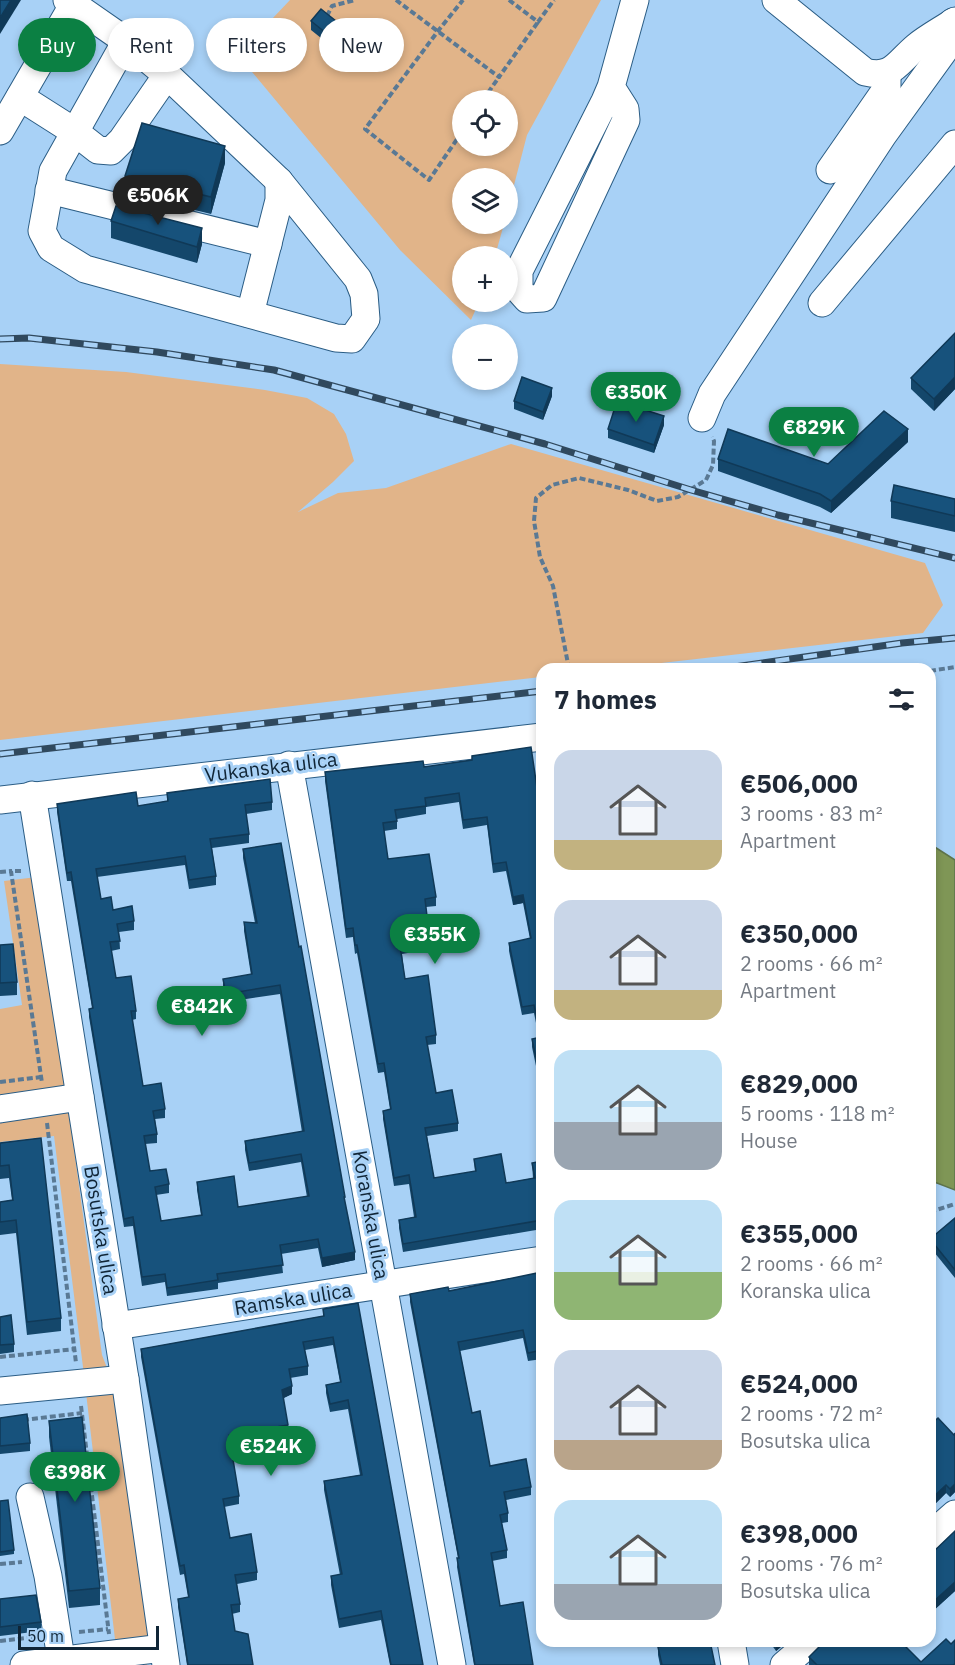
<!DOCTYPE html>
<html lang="en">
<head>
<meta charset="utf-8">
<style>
	:root { --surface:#fff; --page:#f6f6f7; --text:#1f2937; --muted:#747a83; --accent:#0b8043 }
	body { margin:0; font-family:"IBM Plex Sans",sans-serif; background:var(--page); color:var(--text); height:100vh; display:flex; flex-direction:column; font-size:22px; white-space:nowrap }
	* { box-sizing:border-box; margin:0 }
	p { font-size:20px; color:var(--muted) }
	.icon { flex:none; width:33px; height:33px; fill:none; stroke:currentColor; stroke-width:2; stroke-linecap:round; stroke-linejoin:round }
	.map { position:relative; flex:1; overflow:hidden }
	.drawer { position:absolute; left:536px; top:663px; width:400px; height:984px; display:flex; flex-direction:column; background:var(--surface); border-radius:18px; box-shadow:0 3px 9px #0003 }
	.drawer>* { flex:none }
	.guide { position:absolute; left:18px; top:18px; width:428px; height:54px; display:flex; gap:12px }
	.fabs { position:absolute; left:452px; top:90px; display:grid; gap:12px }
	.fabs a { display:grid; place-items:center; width:66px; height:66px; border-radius:50%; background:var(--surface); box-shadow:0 3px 9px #0003; font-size:30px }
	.scale { position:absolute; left:18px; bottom:15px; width:141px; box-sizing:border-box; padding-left:6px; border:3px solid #102536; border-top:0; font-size:16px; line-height:21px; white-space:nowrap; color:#102536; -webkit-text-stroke:4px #a8d1f6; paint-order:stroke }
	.price { position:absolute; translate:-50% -51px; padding:0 14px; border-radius:21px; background:var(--accent); color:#fff; font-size:20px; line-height:39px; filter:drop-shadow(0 2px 3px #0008) }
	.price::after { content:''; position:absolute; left:50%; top:36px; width:18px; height:14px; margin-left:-9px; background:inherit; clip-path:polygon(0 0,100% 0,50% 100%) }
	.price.active { background:#222; color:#fff }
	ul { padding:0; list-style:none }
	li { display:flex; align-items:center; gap:18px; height:150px; padding:0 18px }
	li span { display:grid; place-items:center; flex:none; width:168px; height:120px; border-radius:18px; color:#555 }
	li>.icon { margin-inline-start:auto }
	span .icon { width:72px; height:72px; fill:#fffc; stroke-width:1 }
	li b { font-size:26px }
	h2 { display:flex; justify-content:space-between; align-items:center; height:72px; padding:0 18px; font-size:26px }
	.pill { padding:0 21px; border-radius:27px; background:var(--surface); box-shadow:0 3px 9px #0003; font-size:21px; line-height:54px }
	.pill.active { background:var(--accent); color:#fff }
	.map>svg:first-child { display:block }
	.green { fill:#e1b489; fill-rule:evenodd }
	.water { fill:#7f9656; stroke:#5e744c; stroke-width:1.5 }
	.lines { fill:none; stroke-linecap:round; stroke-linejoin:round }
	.minor-casing { stroke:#2b5d85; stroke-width:29 }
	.path { stroke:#5a7994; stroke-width:4; stroke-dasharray:6 3; stroke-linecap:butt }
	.minor { stroke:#fff; stroke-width:27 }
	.rail-casing { stroke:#30495e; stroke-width:7 }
	.rail { stroke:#a8d1f6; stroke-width:4.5; stroke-dasharray:14; stroke-linecap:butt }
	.wall { fill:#14476b }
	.shaded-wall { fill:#103957 }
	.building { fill:#17527c; stroke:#103957; stroke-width:1.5 }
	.labels { text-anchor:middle; stroke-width:6; stroke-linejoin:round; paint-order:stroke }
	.street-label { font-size:20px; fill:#102536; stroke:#a8d1f6 }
</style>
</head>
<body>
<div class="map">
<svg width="955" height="1665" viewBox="0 0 955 1665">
	<rect width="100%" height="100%" fill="#a8d1f6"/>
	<g class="green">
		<path d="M290,0H601L527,135L507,212V178H462V224H504L495,256H462V302H479L471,320L400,250L238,55ZM462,100H507V146H462Z"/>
		<polygon points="0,364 126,372 265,390 307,398 334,414 346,434 354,461 333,482 298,512 338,493 386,488 511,444 925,563 943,605 923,633 609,669 542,669 541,677 0,740"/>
		<polygon points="37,877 102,1355 118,1396 152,1632 144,1641 147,1665 118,1665 83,1367 54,1136 0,1142 0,1009 22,1005 4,881"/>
	</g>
	<polygon class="water" points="930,844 955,860 955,1190 937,1183 930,1182"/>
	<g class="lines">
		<g class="minor-casing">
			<g id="minor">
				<polyline points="67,0 126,41 167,75 279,181 358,279 364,294 366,319 352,339 336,338 85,269 51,248 42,231 53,171 126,41"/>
				<path d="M776,0L865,72C892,79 897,63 916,47C928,37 942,30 955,21"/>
				<polyline points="611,87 625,109 626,120 543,298 527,299 519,290 519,271 605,101 611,87 635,0"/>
				<polyline points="20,97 75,132 98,150 111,151 122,140 167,75"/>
				<polyline points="0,131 76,0"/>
				<polyline points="830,170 887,88 887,73"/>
				<polyline points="49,190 268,244"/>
				<polyline points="822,303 955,144"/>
				<polyline points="250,314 279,200 279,181"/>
				<polyline points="702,418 712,394 883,135 946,48 951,35 953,22"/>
				<polyline points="289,765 452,1665"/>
				<polyline points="32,795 125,1379 166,1665"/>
				<polyline points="0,800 542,737"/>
				<polyline points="0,1109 80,1097"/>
				<polyline points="116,1326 542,1260"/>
				<polyline points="0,1391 125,1379"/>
				<polyline points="30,1497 48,1576 62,1665"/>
				<polyline points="930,1536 955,1514"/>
				<polyline points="731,1641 735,1665"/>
				<polyline points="24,1665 163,1648"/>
				<polyline points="784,1665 812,1641"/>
			</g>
		</g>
		<g class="path">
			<polyline points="396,0 499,77 538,22"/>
			<polyline points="509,0 538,22 554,0"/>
			<polyline points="327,16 332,6 355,0"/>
			<polyline points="483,100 499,77"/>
			<polyline points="462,132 429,180 365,129 438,31 463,0"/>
			<polyline points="569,669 553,586 540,557 534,521 536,498 552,485 579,478 628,490 657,501 678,497 706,480 713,465 714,441 712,437"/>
			<polyline points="930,671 955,667"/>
			<polyline points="21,871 11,871 42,1083"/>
			<polyline points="0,872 11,871"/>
			<polyline points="0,1082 41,1077"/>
			<polyline points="47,1123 76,1363"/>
			<polyline points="930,1212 955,1204"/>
			<polyline points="0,1357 75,1349"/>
			<polyline points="81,1406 109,1634"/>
			<polyline points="23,1420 82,1413"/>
			<polyline points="0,1564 22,1562"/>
			<polyline points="79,1632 108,1629"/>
			<polyline points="0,1641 36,1637"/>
		</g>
		<use href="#minor" class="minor"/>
		<g class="rail-casing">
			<g id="rail">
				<polyline points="0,339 29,338 157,352 274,370 545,444 691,490 778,515 955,558"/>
				<polyline points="720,669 902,643 955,638"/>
				<polyline points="0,754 542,691"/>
			</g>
		</g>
		<use href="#rail" class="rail"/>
	</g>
	<g class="wall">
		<polygon points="311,21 346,37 336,50 311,30"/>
		<polygon points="225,163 211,214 125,193 125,176"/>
		<polygon points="111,221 202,244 197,263 111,238"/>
		<polygon points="955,333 955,389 934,411 911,389 911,378"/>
		<polygon points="552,396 543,420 514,409 514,401"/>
		<polygon points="664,425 654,453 608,438 608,429"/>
		<polygon points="908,442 831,513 820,507 718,471 718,459 828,464"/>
		<polygon points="955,499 955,532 891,518 891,501"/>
		<polygon points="472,756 542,822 542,1085 540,1085 532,1047 532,1039 539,1038 534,1013 522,1015 509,951 509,943 530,939 523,903 513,905 506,871 493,873 487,825 463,829 459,802 426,807 426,814 397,819 397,829 384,831 388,859 436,897 436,906 426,907 427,924 416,926 419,943 419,951 402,954 405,979 436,1035 436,1044 427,1045 436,1093 458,1123 458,1131 427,1136 434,1178 475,1172 474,1159 506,1183 533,1178 532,1163 542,1161 542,1229 403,1252 399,1228 399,1220 414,1217 409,1184 394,1186 383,1119 383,1111 390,1109 384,1072 378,1073 357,953 355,954 353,937 346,938 325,781 325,772 424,767 472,761"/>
		<polygon points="167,793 272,802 272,810 246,814 249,834 249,843 212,848 216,876 216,885 189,889 185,865 97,877 101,899 113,910 134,921 134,930 119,932 120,949 111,951 116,978 136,1011 136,1019 132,1020 143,1086 165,1109 165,1118 155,1119 157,1134 157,1143 145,1144 150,1171 169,1184 169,1193 156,1195 161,1221 201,1215 197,1190 197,1182 238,1207 307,1197 301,1162 249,1171 245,1150 245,1141 302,1132 280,994 226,1002 223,988 223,979 251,975 244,931 244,922 255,923 243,858 243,849 299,947 345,1197 345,1205 355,1260 322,1267 318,1248 281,1254 283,1273 218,1283 218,1289 167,1296 165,1282 142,1286 133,1226 124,1227 89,1017 89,1009 92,1008 71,881 67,881 57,812 57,804 138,806 167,801"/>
		<polygon points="0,945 17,982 17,995 0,996"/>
		<polygon points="41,1138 61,1318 61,1331 27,1335 16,1233 0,1235 0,1202 12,1200 9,1178 0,1179 0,1143"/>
		<polygon points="955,1218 955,1278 930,1247 930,1239"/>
		<polygon points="542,1272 542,1359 528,1361 523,1338 460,1351 472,1413 490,1466 531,1487 531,1495 506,1500 508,1513 508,1522 502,1523 507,1550 507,1558 492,1561 500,1606 533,1665 474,1665 457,1567 458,1558 410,1302 410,1294 449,1291"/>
		<polygon points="358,1303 423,1665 390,1665 381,1620 339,1628 331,1585 331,1576 340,1575 324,1490 324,1481 360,1475 348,1409 330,1412 326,1393 326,1385 340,1382 333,1345 305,1350 308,1366 308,1375 290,1378 292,1394 283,1398 288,1425 288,1434 230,1444 239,1496 239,1504 224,1507 230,1538 257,1572 257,1580 237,1584 240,1604 240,1612 232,1614 235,1631 253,1665 187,1665 178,1607 178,1599 188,1597 184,1574 180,1575 141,1357 141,1349 323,1316 323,1309"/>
		<polygon points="0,1317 14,1344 14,1352 0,1354"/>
		<polygon points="0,1418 30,1443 30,1451 0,1454"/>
		<polygon points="49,1421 100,1588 100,1605 69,1608 49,1437"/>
		<polygon points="955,1433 955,1492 950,1497 946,1493 930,1509 954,1435"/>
		<polygon points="0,1501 14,1550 14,1554 0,1556"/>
		<polygon points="955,1531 955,1591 933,1611 930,1607 930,1555"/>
		<polygon points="0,1599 41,1622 41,1631 0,1636"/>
		<polygon points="769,1641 782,1641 782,1646 776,1651"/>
		<polygon points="658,1647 715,1665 660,1665 658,1655"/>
		<polygon points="809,1657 921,1662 955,1665 809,1665"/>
	</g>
	<g class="shaded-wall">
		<polygon points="11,0 21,0 0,34 0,18"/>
		<polygon points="346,29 346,37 336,50 336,41"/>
		<polygon points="225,146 225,163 211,214 211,197"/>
		<polygon points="202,228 202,244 197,263 197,247"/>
		<polygon points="955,377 955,389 934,411 934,399"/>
		<polygon points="552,388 552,396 543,420 543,412"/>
		<polygon points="664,416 664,425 654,453 654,445"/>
		<polygon points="908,429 908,442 831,513 831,501"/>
		<polygon points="523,895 523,903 513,905 513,897"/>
		<rect x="540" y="1076" width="2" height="9"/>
		<polygon points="355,1252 355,1260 322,1267 322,1258"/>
		<polygon points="292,1386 292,1394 282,1399 282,1390"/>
		<polygon points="955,1484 955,1492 950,1497 950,1489"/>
		<polygon points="946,1485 946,1493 930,1509 930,1500"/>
		<polygon points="955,1582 955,1591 933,1611 933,1602"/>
		<polygon points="778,1641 782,1641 782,1646 776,1651 776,1643"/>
	</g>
	<g class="building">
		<polygon points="0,0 11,0 0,18"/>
		<polygon points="321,9 346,29 336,41 311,21"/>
		<polygon points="142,123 225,146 211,197 125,176"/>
		<polygon points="116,206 202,228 197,247 111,221"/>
		<polygon points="955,333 955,377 934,399 911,378"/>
		<polygon points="522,377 552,388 543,412 514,401"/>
		<polygon points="617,401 664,416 654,445 608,429"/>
		<polygon points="884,411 908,429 831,501 820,494 718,459 728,429 828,464"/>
		<polygon points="894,485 955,499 955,516 891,501"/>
		<polygon points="531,747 542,822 542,1076 540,1076 532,1039 541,1037 534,1005 522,1007 509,943 531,938 523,895 513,897 506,862 493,864 487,817 463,820 459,793 425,798 426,806 395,810 397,821 383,823 388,859 429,854 436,897 425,899 427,916 415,917 419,943 400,946 405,979 428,975 436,1035 426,1037 436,1093 452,1090 458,1123 425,1128 434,1178 476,1171 474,1159 501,1154 506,1183 535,1178 532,1163 542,1161 542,1220 403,1244 399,1220 416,1217 409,1175 394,1178 383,1111 391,1109 384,1063 378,1064 357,945 355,945 353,928 346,929 325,772 423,761 424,767 472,760 472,756"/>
		<polygon points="270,779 272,802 245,805 249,834 210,839 216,876 189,880 185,856 96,869 101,899 111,897 113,910 132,906 134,921 117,924 120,941 110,942 116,978 131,976 136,1011 131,1011 143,1086 161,1083 165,1109 153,1111 157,1134 144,1136 150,1171 166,1169 169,1184 155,1187 161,1221 202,1215 197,1182 234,1176 238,1207 309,1196 301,1154 249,1163 245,1141 304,1131 280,985 226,994 223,979 252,974 244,922 257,923 243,849 281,843 299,947 301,946 345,1197 344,1197 355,1252 322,1258 318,1239 280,1245 283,1265 217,1274 218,1280 167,1288 165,1274 142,1277 133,1217 124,1219 89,1009 93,1008 71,872 67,873 57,804 136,792 138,806 168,801 167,793"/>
		<polygon points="13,944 17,982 0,983 0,945"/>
		<polygon points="41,1138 61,1318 27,1322 16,1220 0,1222 0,1202 13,1200 9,1165 0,1166 0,1143"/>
		<polygon points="955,1218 955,1270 930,1239"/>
		<polygon points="542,1272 542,1350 528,1353 523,1330 458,1342 472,1413 480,1411 490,1466 526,1459 531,1487 504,1492 508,1513 500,1515 507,1550 491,1553 500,1606 523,1602 533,1665 475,1665 457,1558 459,1558 410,1294 448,1287 449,1291"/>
		<polygon points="358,1303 423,1665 391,1665 381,1611 339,1619 331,1576 342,1574 324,1481 362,1475 348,1400 330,1404 326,1385 341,1382 333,1337 303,1342 308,1366 289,1369 292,1386 282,1390 288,1425 229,1435 239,1496 223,1499 230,1538 251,1534 257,1572 235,1575 240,1604 231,1605 235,1631 248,1634 253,1665 188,1665 178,1599 189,1597 184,1565 180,1566 141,1349 324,1316 323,1309"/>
		<polygon points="11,1315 14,1344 0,1345 0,1317"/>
		<polygon points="27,1414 30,1443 0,1446 0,1418"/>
		<polygon points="82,1417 100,1588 69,1591 49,1421"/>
		<polygon points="938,1418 954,1435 955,1433 955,1484 950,1489 946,1485 930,1500 930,1425"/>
		<polygon points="8,1500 14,1550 0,1552 0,1501"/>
		<polygon points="955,1531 955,1582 933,1602 930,1599 930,1555"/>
		<polygon points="36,1595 41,1622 0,1627 0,1599"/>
		<polygon points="946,1639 951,1644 955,1640 955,1664 953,1665 817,1665 809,1657 825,1641 900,1641 921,1662"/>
		<polygon points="686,1641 710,1641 715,1665 662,1665 658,1647"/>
	</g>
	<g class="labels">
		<g class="street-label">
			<text transform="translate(271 767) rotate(-7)" y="7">Vukanska ulica</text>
			<text transform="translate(371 1215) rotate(80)" y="7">Koranska ulica</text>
			<text transform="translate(101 1230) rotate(81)" y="7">Bosutska ulica</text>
			<text transform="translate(293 1299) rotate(-9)" y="7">Ramska ulica</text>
		</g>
	</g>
</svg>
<div class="fabs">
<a><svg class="icon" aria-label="locate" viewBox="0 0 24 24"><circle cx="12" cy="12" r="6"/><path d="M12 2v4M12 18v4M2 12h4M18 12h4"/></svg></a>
<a><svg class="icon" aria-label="layers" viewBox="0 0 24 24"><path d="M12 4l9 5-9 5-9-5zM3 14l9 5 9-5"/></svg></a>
<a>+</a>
<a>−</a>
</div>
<div class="scale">50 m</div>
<b class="price active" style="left:158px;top:226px">€506K</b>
<b class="price" style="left:636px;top:423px">€350K</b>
<b class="price" style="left:814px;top:458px">€829K</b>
<b class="price" style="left:435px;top:965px">€355K</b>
<b class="price" style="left:202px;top:1037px">€842K</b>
<b class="price" style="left:271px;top:1477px">€524K</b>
<b class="price" style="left:75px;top:1503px">€398K</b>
<div class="guide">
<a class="pill active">Buy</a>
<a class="pill">Rent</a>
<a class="pill">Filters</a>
<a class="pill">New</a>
</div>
<section class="drawer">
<h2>7 homes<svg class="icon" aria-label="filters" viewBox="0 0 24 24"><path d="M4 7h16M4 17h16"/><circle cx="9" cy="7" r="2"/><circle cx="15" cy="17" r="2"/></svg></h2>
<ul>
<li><span style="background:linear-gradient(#c9d6e8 75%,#c2b280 0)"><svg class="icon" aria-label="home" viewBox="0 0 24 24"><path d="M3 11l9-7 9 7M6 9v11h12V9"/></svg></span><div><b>€506,000</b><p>3 rooms · 83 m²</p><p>Apartment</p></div></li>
<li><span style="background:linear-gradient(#c9d6e8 75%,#c2b280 0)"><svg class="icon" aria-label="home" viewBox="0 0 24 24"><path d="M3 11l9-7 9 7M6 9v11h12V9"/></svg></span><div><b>€350,000</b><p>2 rooms · 66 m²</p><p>Apartment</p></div></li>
<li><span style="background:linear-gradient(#bfe0f5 60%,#9aa5b1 0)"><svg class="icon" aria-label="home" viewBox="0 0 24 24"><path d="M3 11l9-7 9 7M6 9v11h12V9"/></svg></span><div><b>€829,000</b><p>5 rooms · 118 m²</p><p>House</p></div></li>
<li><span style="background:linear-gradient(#bfe0f5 60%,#8fb573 0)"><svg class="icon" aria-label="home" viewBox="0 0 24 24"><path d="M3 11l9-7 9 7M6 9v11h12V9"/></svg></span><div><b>€355,000</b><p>2 rooms · 66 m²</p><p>Koranska ulica</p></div></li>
<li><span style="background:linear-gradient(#c9d6e8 75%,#b9a48a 0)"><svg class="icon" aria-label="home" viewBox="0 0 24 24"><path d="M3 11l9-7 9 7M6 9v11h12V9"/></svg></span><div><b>€524,000</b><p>2 rooms · 72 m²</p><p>Bosutska ulica</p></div></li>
<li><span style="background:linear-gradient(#bfe0f5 70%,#9aa5b1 0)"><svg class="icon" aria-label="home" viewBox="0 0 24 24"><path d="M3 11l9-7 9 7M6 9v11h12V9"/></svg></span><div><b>€398,000</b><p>2 rooms · 76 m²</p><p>Bosutska ulica</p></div></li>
</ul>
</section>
</div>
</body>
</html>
